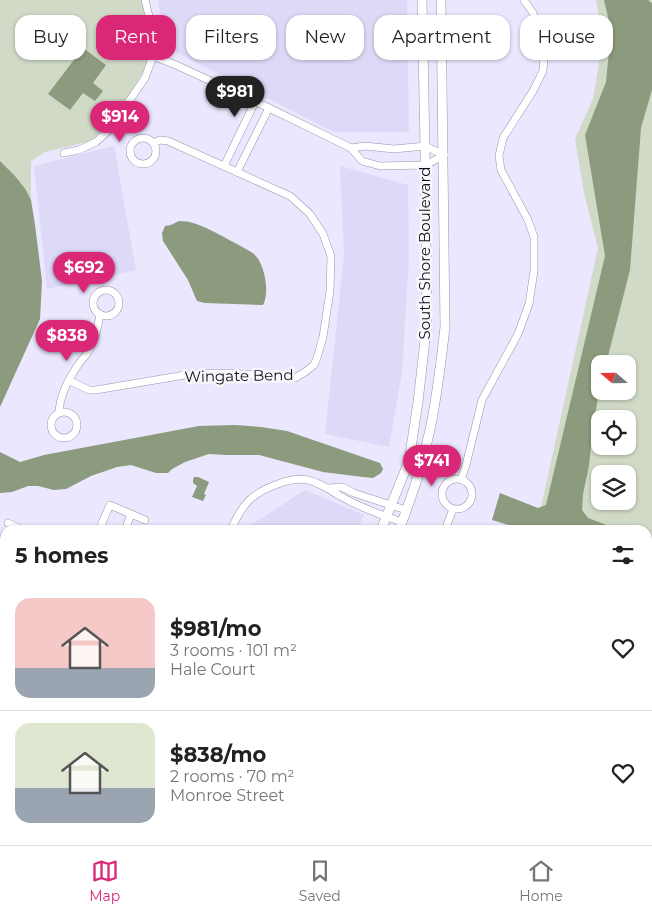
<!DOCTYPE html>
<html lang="en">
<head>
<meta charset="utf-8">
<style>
	:root { --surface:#fff; --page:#f2f2f2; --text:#222; --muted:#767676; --line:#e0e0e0; --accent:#db2777 }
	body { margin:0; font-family:Montserrat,sans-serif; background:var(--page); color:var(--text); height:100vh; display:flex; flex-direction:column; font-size:19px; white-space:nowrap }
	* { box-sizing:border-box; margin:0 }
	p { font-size:16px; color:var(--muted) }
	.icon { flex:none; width:28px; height:28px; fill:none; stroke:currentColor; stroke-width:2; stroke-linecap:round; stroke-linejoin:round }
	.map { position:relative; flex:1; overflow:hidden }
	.drawer { position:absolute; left:0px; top:525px; width:652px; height:320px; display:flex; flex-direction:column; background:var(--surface); border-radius:15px 15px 0 0; box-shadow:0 1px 4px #0004 }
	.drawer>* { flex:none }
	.hud { position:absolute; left:15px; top:15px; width:622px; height:45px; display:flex; gap:10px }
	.needle { width:32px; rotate:290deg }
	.fabs { position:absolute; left:591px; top:355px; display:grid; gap:10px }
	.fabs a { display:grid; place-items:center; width:45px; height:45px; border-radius:10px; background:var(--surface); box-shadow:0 1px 4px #0004; font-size:25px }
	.price { position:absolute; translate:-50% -42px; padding:0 11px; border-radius:18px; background:var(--accent); color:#fff; font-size:16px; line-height:32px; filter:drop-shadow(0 1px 2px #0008) }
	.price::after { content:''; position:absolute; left:50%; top:30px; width:15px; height:11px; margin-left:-8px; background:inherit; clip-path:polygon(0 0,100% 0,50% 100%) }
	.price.on { background:#222; color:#fff }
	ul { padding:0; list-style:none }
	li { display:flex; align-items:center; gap:15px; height:125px; padding:0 15px }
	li+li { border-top:1px solid var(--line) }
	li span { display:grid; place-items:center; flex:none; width:140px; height:100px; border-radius:15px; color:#555 }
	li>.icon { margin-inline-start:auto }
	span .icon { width:60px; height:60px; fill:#fffc; stroke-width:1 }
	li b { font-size:21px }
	h2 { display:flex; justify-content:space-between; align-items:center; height:60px; padding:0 15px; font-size:21px }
	.tag { padding:0 18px; border-radius:15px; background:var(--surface); box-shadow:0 1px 4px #0004; font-size:18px; line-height:45px }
	.tag.on { background:var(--accent); color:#fff }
	.dock { display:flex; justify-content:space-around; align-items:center; height:70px; border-top:1px solid var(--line); background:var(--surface); font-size:14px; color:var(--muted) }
	.dock a { display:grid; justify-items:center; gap:2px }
	.dock .on { color:var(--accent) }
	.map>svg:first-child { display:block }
	.built { fill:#dddaf8 }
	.green { fill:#d0dac6; fill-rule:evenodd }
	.water { fill:#8c9a7d }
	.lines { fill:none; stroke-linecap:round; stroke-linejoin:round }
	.minor-casing { stroke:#9694a9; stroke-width:8 }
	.tertiary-casing { stroke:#9694a9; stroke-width:10 }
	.minor { stroke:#fff; stroke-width:7 }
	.tertiary { stroke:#fff; stroke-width:9 }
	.labels { text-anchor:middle; stroke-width:5; stroke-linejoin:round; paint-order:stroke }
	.street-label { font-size:15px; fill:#111017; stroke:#f8f7fc }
</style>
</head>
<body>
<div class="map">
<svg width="652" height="845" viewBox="0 0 652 845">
	<rect width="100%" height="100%" fill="#eae7ff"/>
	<g class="built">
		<polygon points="158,0 407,0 409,132 334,132 166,47"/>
		<polygon points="114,146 136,270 47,289 34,166"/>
		<polygon points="340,166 408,185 409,257 402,373 389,447 325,434 344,256"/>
		<polygon points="305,490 364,515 357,530 249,530 251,525"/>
	</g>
	<g class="green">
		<polygon points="0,0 146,0 153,56 118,112 91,141 45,152 31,161 31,200 15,176 0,161"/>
		<path d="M596,0H652V576L648,574V530H536L598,248L584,193L575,139L593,99L603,39ZM600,364H628V391H600ZM600,419H628V446H600ZM600,474H628V501H600Z"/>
	</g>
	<g class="water">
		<polygon points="604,0 648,0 652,3 652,90 641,128 630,270 606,364 600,364 600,387 593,426 589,466 583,494 582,510 588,518 620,530 525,530 492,520 500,493 538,508 546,505 605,256 585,135 606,82 611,30"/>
		<polygon points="83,48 106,65 93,83 103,91 95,101 83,93 70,110 48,94"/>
		<polygon points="0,161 15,176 26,190 31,200 35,225 42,281 40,319 0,407"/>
		<path d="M179,221C199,221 219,235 237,244C242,247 249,250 254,254C265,264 270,293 263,305L205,303L197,301L188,280L163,241L162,233L165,226L171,225Z"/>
		<polygon points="235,425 261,427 287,431 380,463 383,469 381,473 373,478 363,477 323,472 259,455 225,455 209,454 185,462 172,469 168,473 156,473 131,465 117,467 91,476 66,489 54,490 38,486 28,486 12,492 0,493 0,452 20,462 44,455 199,426"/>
		<polygon points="194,477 198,477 209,482 204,494 206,495 203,501 192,497 197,486 193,483 193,480"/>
		<polygon points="473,840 541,840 540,845 474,845"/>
	</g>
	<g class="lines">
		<g class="minor-casing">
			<g id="minor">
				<polyline points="153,56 176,65 269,108 351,148 362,161 380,166 426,165 444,155"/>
				<circle cx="143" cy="151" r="13"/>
				<polyline points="351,148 365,146 394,149 425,146 444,155"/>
				<polyline points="64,153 79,150 96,142 109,130 145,78 153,56 150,20 145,0"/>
				<polyline points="224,166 255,102"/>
				<polyline points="237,172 269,108"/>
				<circle cx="106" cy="303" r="13"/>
				<polyline points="70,381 89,390 96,390 191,374 230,373 295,378 305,372 314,365 317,358 323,337 330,291 331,256 323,234 310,214 290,196 168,141 160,140 153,143"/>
				<circle cx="64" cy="425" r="13"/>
				<path d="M59,412C60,396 69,378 78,365C81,360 85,357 88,352C95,341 98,328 100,314"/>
				<circle cx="457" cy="494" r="15"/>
				<polyline points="461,480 466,465 482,400 518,334 529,304 534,271 534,237 528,220 501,170 499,156 503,138 533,91 543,71 544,56 541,33 533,13 524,0"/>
				<polyline points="329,488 342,487 354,493 406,510"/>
				<polyline points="8,523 23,530"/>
				<polyline points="99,530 110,505 145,520"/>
				<polyline points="125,530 131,514"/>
				<path d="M231,530C242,504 252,493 278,484C288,480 298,478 308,480C321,483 331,491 342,497C361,508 381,515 402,522"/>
				<polyline points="445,530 453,509"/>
				<polyline points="0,547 5,535"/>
				<polyline points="0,671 5,673"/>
				<polyline points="197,840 197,845"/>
				<polyline points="335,840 335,845"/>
				<polyline points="358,840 358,845"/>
				<polyline points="23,845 24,840"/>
				<polyline points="626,845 626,840"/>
			</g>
		</g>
		<g class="tertiary-casing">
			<g id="tertiary">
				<polyline points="381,530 409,461 418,402 427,322 425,146 422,0"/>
				<path d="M399,530C411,499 422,467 429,434C437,399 441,363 445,327L441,0"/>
				<polyline points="264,840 264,845"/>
				<polyline points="282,840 283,845"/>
			</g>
		</g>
		<use href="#minor" class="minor"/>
		<use href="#tertiary" class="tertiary"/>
	</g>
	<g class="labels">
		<g class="street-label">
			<text transform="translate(425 253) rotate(-90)" y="5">South Shore Boulevard</text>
			<text transform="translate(239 376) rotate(-1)" y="5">Wingate Bend</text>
		</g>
	</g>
</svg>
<div class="fabs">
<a><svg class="needle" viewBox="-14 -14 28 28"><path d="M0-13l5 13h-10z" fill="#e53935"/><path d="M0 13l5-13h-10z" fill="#767676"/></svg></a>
<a><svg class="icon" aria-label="locate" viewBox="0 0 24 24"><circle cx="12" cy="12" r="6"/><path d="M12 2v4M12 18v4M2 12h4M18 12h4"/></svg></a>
<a><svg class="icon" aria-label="layers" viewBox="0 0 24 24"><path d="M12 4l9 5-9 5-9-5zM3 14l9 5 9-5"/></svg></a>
</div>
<b class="price on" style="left:235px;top:118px">$981</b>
<b class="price" style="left:120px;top:143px">$914</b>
<b class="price" style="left:84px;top:294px">$692</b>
<b class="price" style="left:67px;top:362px">$838</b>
<b class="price" style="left:432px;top:487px">$741</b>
<div class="hud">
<a class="tag">Buy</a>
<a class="tag on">Rent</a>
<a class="tag">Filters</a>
<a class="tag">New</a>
<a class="tag">Apartment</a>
<a class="tag">House</a>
</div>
<section class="drawer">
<h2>5 homes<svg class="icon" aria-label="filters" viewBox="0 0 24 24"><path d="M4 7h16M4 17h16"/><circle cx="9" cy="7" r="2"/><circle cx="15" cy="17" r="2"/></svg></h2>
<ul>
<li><span style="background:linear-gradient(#f6c9c9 70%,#9aa5b1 0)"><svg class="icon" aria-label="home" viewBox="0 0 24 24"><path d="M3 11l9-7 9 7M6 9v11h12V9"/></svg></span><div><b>$981/mo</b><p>3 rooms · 101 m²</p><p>Hale Court</p></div><svg class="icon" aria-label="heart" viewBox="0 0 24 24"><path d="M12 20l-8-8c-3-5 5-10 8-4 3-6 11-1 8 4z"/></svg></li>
<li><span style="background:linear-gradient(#dfe7d0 65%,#9aa5b1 0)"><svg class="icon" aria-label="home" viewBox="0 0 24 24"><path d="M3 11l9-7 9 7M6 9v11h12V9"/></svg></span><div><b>$838/mo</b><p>2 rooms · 70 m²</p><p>Monroe Street</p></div><svg class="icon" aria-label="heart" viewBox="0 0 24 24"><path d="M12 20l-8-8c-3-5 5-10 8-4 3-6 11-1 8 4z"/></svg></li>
</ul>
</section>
</div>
<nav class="dock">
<a class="on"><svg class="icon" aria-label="map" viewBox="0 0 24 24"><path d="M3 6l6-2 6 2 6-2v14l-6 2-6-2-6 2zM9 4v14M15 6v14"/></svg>Map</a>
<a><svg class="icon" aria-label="saved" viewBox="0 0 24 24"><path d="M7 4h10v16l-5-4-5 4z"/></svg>Saved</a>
<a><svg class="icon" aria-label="home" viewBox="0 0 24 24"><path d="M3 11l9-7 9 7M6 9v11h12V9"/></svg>Home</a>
</nav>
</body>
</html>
